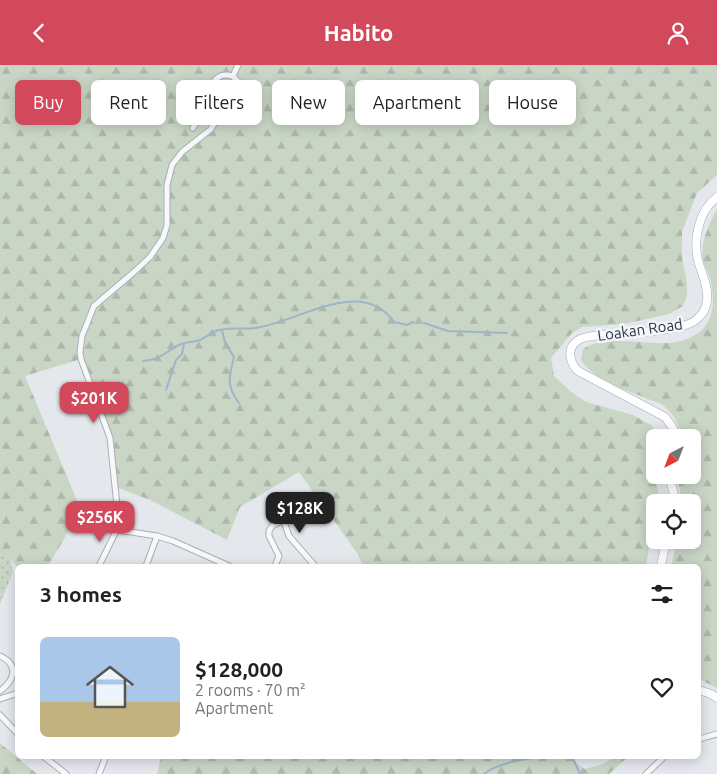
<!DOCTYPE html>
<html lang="en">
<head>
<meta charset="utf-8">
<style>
	:root { --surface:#fff; --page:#f6f6f6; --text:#202124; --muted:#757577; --accent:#d1495b }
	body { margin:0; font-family:Ubuntu,sans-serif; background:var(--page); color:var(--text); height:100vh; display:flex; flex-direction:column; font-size:19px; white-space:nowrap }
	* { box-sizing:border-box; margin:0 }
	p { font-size:16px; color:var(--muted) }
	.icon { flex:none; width:28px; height:28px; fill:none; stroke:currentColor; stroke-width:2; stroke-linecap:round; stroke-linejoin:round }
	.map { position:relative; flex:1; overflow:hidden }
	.drawer { position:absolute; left:15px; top:499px; width:686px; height:195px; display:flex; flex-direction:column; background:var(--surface); border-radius:8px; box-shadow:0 2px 12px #0003 }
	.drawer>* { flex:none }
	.top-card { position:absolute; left:15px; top:15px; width:688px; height:45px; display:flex; gap:10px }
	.needle { width:32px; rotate:222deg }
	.buttons { position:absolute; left:646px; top:364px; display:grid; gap:10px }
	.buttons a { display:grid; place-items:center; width:55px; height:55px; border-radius:8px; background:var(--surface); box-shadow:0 2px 12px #0003; font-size:25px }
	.price { position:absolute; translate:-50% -42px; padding:0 11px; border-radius:10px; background:var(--accent); color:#fff; font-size:16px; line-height:32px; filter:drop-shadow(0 1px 2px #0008) }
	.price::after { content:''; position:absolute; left:50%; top:30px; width:15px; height:11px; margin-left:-8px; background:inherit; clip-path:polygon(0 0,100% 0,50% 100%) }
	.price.selected { background:#222; color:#fff }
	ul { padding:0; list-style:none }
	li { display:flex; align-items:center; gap:15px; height:125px; padding:0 25px }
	li span { display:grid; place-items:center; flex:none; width:140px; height:100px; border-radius:8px; color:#555 }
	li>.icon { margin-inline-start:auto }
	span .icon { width:60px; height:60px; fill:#fffc; stroke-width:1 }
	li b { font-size:21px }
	h2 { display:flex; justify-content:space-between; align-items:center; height:60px; padding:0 25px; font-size:21px }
	.tag { padding:0 18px; border-radius:8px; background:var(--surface); box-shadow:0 2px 12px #0003; font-size:18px; line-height:45px }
	.tag.selected { background:var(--accent); color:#fff }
	header { display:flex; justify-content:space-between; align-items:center; height:65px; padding:0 25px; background:var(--accent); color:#fff; font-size:22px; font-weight:700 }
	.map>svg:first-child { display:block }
	.green { fill:url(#green-dots) }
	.forest { fill:url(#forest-firs) }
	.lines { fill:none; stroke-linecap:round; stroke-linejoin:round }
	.stream { stroke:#9fb4cc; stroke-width:2 }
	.street-casing { stroke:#a9aeb7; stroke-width:7 }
	.primary-casing { stroke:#a3abb8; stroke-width:9 }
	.street { stroke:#f7f8fa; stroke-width:5 }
	.primary { stroke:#fff; stroke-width:8 }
	.labels { text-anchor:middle; stroke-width:5; stroke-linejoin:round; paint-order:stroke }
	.street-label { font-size:15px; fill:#2b3445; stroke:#f4f6f9 }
</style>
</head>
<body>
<header><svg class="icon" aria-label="back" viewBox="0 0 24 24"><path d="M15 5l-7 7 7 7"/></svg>Habito<svg class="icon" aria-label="person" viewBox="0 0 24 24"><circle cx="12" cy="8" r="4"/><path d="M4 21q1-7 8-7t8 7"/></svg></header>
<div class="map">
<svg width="717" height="709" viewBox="0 0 717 709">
	<defs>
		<pattern id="green-dots" width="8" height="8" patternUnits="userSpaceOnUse" patternTransform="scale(1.25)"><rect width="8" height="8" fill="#c9d6c5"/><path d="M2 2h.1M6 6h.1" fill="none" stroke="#adb8ab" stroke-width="1.8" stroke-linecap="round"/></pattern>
		<pattern id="forest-firs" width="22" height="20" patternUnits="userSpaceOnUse" patternTransform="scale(1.25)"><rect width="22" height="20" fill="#c9d6c5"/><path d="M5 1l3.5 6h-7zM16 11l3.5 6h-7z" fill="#adb8ab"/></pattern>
	</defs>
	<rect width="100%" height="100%" fill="#e4e7ec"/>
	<polygon class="green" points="0,435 13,507 0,539"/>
	<g class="forest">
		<polygon points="0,0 717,0 717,110 697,128 682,167 682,193 687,218 687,231 683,241 669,249 624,259 582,262 572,268 551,293 554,311 571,327 586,337 633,350 651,360 660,371 661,372 655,372 655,410 657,410 656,418 661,437 655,438 655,467 649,482 646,501 363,501 357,488 299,407 240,442 227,475 150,435 116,422 110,373 81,294 25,311 81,445 48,501 17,502 0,481"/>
		<path d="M717,144V623L699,614V501H671L677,475H692V438L682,437L677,410H692V372H681C680,361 674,350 665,342C661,338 653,336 648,334C626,325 594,315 581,295L583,284C612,266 649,284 681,276C713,267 717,242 710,213C708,207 704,201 703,195C700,177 709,159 717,144Z"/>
		<polygon points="0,678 37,709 0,709"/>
		<polygon points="161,691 572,691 577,699 585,704 603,699 616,691 629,691 609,709 157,709"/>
	</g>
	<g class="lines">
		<g class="stream">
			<polyline points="424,258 448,266 507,268"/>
			<path d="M222,265L225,278L234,292C229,311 226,321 239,338"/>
			<path d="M143,296C162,295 165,286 181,279C187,277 194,277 200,275C205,273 209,269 213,267C227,261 241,265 255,263C297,258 361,210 394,257L407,260L413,257"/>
			<polyline points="166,325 176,295 182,289 184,279"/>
			<polyline points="572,691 580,709"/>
			<path d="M484,709C497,698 531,692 548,692C556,692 563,695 571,691"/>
		</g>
		<g class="street-casing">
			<g id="street">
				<circle cx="226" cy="24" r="14"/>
				<polyline points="233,11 238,0"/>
				<polyline points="193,63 213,29"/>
				<polyline points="278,439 289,471 315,501"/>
				<polyline points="118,465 157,471 173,476 229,501"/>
				<polyline points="99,501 119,460 110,373 81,294 80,287 82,271 94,241 134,207 150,192 163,173 167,160 167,120 172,100 182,87 211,64 217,54 223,38"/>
				<polyline points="146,501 157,471"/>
				<polyline points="275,501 279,491 269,471 269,466 272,461 283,455"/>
				<path d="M0,591C20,600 14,616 0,626"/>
				<polyline points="0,634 18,628"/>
				<polyline points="0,650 18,669"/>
				<polyline points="699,674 717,669"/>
				<polyline points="43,691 66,709"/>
				<polyline points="99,709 106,691"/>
				<polyline points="646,709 665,691"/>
			</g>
		</g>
		<g class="primary-casing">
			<g id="primary">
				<path d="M674,372L673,363L665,352L578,306C570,298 566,284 577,276C583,271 595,271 603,270C624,268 681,267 696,255C702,250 707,243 707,235C709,222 701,207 698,195C693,173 699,146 717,132"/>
				<polyline points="669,410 676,438"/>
				<polyline points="661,501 666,475"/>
				<polyline points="699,625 711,629 717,633"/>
			</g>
		</g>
		<use href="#street" class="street"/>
		<use href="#primary" class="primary"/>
	</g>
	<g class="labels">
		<g class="street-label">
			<text transform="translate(640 265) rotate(-8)" y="5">Loakan Road</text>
		</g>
	</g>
</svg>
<div class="buttons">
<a><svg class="needle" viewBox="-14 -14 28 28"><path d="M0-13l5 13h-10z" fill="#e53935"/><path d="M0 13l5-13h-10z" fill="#757577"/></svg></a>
<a><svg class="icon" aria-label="locate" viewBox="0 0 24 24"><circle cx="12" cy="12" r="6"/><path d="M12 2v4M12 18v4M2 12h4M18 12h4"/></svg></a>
</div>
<b class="price" style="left:94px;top:359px">$201K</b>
<b class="price selected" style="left:300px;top:469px">$128K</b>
<b class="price" style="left:100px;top:478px">$256K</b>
<div class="top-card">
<a class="tag selected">Buy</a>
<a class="tag">Rent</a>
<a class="tag">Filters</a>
<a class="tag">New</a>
<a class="tag">Apartment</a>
<a class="tag">House</a>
</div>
<section class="drawer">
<h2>3 homes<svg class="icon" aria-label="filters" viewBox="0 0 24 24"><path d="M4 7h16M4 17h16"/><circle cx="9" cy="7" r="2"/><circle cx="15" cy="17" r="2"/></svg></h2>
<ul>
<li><span style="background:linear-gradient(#a9c7e8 65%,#c2b280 0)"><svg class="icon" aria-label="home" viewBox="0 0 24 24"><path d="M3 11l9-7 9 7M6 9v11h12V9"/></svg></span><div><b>$128,000</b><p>2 rooms · 70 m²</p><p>Apartment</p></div><svg class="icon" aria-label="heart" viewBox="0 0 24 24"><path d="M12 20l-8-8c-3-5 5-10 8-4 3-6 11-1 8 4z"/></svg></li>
</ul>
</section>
</div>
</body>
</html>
